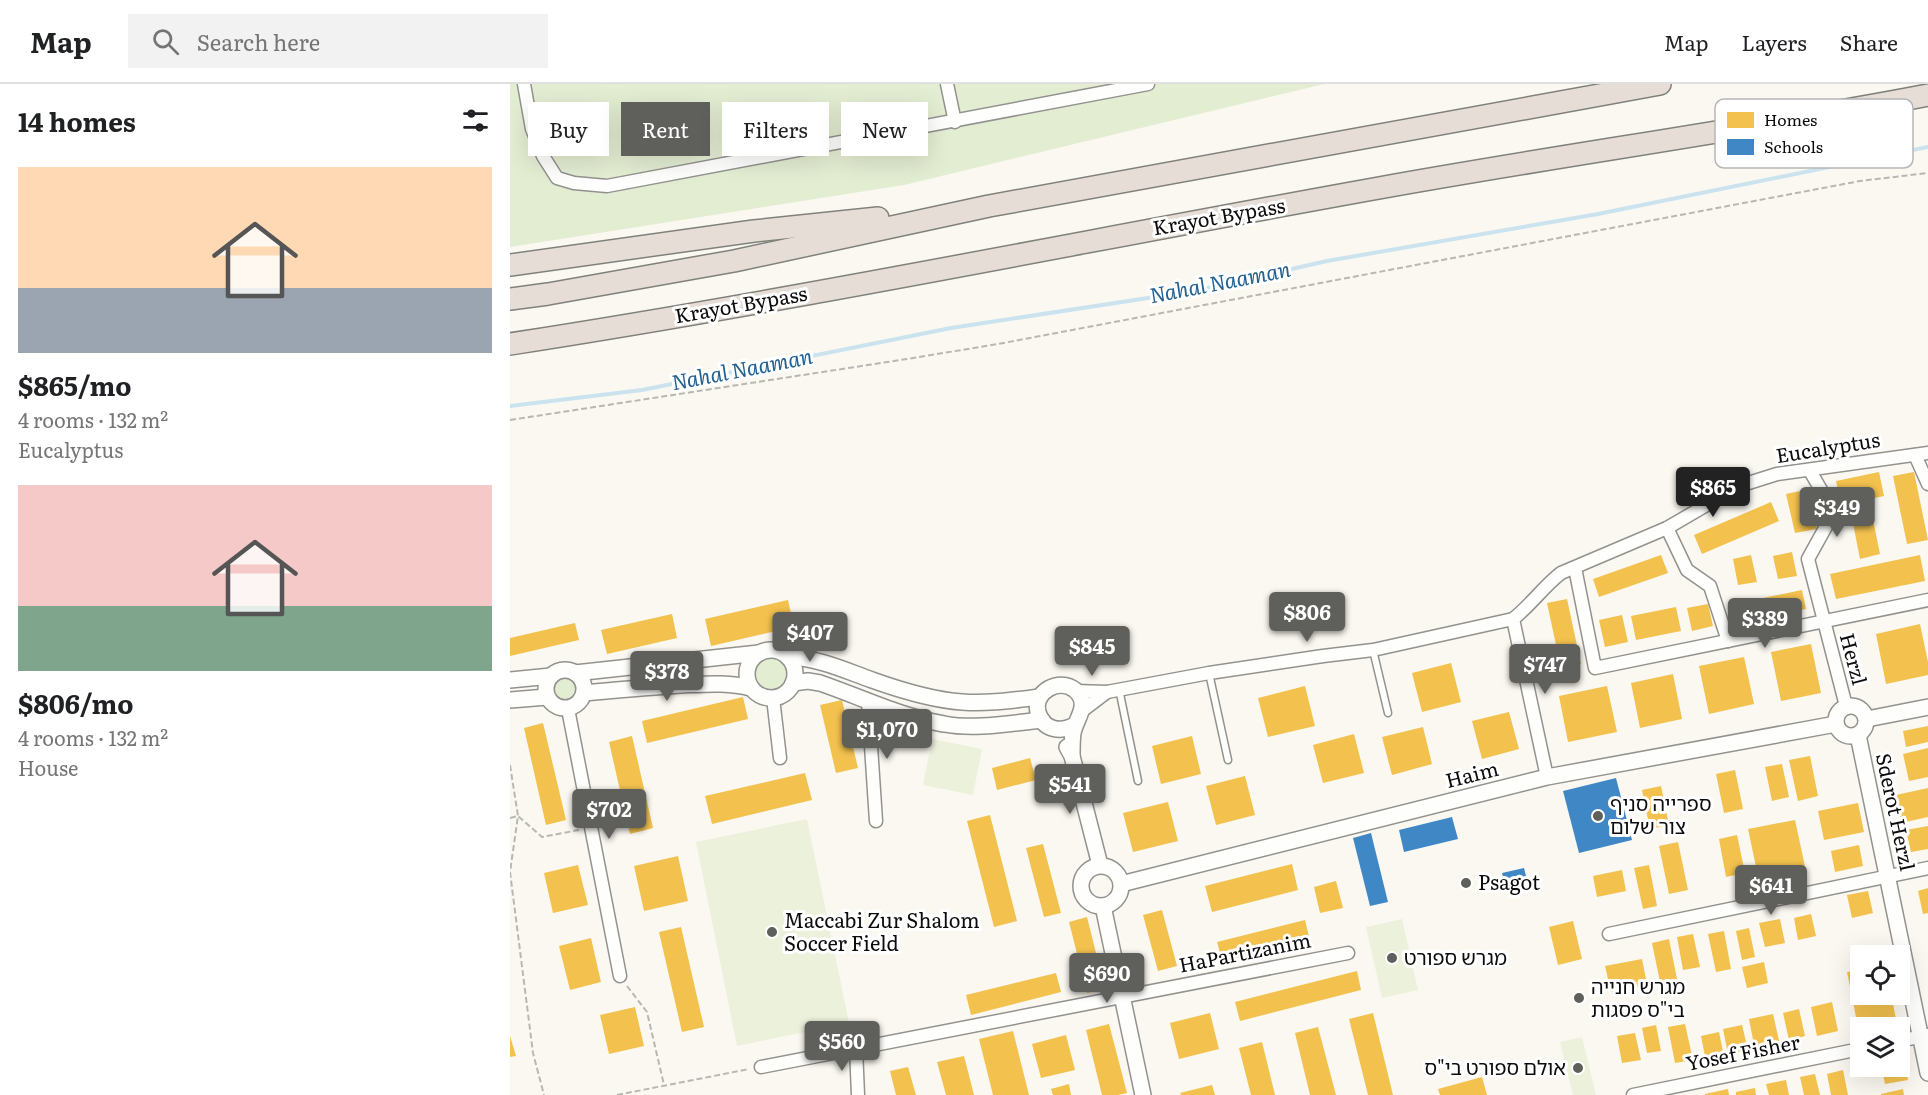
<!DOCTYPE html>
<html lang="en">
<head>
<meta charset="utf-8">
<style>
	:root { --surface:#fff; --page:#f2f2f2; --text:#202124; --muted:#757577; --line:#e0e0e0; --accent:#5f5f5c }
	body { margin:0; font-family:Literata,"Noto Sans Hebrew",serif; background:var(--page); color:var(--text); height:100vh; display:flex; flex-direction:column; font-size:22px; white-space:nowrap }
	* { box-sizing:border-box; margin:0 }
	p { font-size:20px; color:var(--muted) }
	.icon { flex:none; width:33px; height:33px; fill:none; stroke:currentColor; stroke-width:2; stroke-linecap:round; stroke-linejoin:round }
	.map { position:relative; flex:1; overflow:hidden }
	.panel { display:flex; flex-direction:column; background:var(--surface); width:510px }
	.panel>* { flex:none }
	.guide { position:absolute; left:18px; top:18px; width:570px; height:54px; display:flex; gap:12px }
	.tools { position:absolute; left:1340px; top:861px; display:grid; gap:12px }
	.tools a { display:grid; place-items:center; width:60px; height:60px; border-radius:0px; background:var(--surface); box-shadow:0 6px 24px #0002; font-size:30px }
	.price { position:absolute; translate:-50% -51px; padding:0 14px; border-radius:6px; background:var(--accent); color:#fff; font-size:20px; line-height:39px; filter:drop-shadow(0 2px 3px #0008) }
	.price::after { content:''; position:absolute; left:50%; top:36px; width:18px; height:14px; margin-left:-9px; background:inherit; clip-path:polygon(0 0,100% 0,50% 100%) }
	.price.current { background:#222; color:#fff }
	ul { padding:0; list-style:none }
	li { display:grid; align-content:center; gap:12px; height:318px; padding:0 18px }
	li span { display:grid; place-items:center; height:186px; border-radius:0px; color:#555 }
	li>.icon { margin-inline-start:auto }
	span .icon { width:108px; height:108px; fill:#fffc; stroke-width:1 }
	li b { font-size:26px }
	h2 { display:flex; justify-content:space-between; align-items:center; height:72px; padding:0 18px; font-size:26px }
	.tag { padding:0 21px; border-radius:0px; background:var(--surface); box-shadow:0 6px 24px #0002; font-size:21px; line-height:54px }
	.tag.current { background:var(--accent); color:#fff }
	header { display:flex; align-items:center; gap:36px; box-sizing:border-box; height:84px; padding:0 30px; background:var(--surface); border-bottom:2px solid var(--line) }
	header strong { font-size:28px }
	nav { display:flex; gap:33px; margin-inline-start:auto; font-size:21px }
	.search { width:420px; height:54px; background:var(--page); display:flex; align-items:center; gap:15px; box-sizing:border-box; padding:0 21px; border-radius:0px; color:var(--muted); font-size:22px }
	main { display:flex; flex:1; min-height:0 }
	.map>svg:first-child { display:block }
	.green { fill:#e3edd2 }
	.pitch { fill:#ecf1dc }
	.homes { fill:#f2c14e }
	.schools { fill:#3f88c5 }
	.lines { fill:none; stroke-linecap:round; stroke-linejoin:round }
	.stream { stroke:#cbe3ef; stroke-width:4 }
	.service-casing { stroke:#93928f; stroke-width:9 }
	.minor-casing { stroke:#93928f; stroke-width:15 }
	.tertiary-casing { stroke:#93928f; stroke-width:18 }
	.motorway-casing { stroke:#80807c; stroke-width:24 }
	.path { stroke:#b7b7b5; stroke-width:2; stroke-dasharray:6 3; stroke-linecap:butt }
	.service { stroke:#fefefd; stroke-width:6 }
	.minor { stroke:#fefefd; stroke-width:12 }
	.tertiary { stroke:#fefefd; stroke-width:15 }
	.motorway { stroke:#e6ded6; stroke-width:21 }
	.poi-dot { fill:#5f5f5c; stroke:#fff; stroke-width:2 }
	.labels { text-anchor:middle; stroke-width:6; stroke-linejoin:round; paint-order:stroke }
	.street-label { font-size:20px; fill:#0c0c0c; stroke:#fff }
	.poi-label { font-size:20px; fill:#0c0c0c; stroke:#fff; text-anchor:start }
	.water-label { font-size:21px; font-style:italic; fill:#236190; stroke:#fff }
	.key { fill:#fff; stroke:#b6b6b6; stroke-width:1.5 }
	.key-label { font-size:16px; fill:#0c0c0c }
</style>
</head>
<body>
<header>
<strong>Map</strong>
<div class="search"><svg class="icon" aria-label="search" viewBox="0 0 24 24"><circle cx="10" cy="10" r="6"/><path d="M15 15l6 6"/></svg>Search here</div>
<nav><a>Map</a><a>Layers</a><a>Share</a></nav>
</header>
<main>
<section class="panel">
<h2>14 homes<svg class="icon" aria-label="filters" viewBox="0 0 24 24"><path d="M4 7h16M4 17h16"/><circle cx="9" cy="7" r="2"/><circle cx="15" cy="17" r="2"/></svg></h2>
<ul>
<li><span style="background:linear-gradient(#ffd9b3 65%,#9aa5b1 0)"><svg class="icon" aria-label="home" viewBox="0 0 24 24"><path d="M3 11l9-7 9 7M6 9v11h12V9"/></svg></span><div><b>$865/mo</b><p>4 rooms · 132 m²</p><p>Eucalyptus</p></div></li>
<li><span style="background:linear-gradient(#f6c9c9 65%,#7fa58c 0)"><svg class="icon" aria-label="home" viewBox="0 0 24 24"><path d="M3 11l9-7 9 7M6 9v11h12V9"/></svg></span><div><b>$806/mo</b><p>4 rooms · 132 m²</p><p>House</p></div></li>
</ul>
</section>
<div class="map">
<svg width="1418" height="1011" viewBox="0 0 1418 1011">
	<rect width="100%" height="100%" fill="#faf8f0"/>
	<g class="green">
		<polygon points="0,0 814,0 394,101 0,163"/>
		<circle cx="261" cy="591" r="17"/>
		<circle cx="55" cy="605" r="14"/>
	</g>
	<g class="pitch">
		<polygon points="422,655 472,665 463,711 413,701"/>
		<polygon points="297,735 339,939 227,962 186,758"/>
		<polygon points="892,835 908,906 872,914 856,843"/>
		<polygon points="1072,953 1086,1011 1063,1011 1050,958"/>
	</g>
	<g class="homes">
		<polygon points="1369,388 1374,412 1331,421 1326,397"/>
		<polygon points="1404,388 1418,456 1397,460 1383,392"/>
		<polygon points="1299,405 1307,445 1285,449 1276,410"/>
		<polygon points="1261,418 1269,437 1192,470 1184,451"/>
		<polygon points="1360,421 1370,470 1350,475 1340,424"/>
		<polygon points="1282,468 1287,492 1268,495 1263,472"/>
		<polygon points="1151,471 1158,489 1089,513 1083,495"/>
		<polygon points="1241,471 1247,498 1228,501 1223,475"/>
		<polygon points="1410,471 1415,497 1326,515 1320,490"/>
		<polygon points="1292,506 1296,525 1223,540 1219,521"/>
		<polygon points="1057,515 1071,580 1051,584 1037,519"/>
		<polygon points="278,516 284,543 201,562 195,535"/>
		<polygon points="1198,520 1203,542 1182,547 1177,524"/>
		<polygon points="1166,523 1171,547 1126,556 1121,532"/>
		<polygon points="162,530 167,554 97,570 91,546"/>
		<polygon points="1112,531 1118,558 1095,563 1089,536"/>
		<polygon points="65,539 69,556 0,572 0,554"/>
		<polygon points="1410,540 1418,578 1418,591 1376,600 1366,550"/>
		<polygon points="1301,560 1311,609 1271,617 1261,568"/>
		<polygon points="1234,573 1244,620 1199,630 1189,582"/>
		<polygon points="941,579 951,618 912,628 902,589"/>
		<polygon points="1163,590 1172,635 1130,644 1121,599"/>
		<polygon points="795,602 805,642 758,653 748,614"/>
		<polygon points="1097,602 1107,648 1058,658 1049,612"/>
		<polygon points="233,613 238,635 137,659 132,637"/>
		<polygon points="332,616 348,684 326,689 310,621"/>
		<polygon points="999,628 1009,665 972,675 962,637"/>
		<polygon points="33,639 56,736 36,741 14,644"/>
		<polygon points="1418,642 1418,658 1396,663 1393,647"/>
		<polygon points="913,643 922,680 882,691 872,653"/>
		<polygon points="844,650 854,689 813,699 803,661"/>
		<polygon points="122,652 143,744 120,750 99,658"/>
		<polygon points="682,652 691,690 651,700 642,662"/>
		<polygon points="1418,664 1418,693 1399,697 1393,670"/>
		<polygon points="1300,672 1308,712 1288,717 1279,676"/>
		<polygon points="520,674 526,696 487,706 482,684"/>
		<polygon points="1272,680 1279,713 1262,717 1255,683"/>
		<polygon points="1225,686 1233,725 1214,729 1206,690"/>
		<polygon points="295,689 302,716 202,740 195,712"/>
		<polygon points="735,692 745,731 706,741 696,702"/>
		<polygon points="1151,702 1159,741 1140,745 1132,706"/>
		<polygon points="1418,704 1418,733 1391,739 1386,711"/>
		<polygon points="658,718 668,757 623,768 613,729"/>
		<polygon points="1348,719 1354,748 1314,756 1308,727"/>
		<polygon points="480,731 507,837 484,843 457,737"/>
		<polygon points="1285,736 1296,787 1249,797 1238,745"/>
		<polygon points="1418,742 1418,765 1401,768 1396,746"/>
		<polygon points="1227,751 1235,789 1216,793 1209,755"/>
		<polygon points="1168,758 1178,806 1159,810 1149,762"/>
		<polygon points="533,760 551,829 534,833 516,764"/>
		<polygon points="1349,761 1353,782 1325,788 1321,767"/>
		<polygon points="168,772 178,817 134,827 124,782"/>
		<polygon points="782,780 788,806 702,828 695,802"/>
		<polygon points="68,781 78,821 43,829 34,789"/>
		<polygon points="1139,781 1147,822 1133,825 1124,784"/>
		<polygon points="1112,786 1116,807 1087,813 1083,792"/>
		<polygon points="826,797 833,824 810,829 804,803"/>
		<polygon points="1418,804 1418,829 1413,830 1408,807"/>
		<polygon points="1358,807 1363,829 1342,834 1337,811"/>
		<polygon points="652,826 667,882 648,887 633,831"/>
		<polygon points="1301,830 1306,852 1288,856 1284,834"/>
		<polygon points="577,833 595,905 577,909 559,838"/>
		<polygon points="1270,835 1275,859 1255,863 1249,839"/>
		<polygon points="795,836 800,857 713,879 707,858"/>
		<polygon points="1063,837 1072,875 1048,881 1039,843"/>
		<polygon points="171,843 194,943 172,948 149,848"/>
		<polygon points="1239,844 1245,873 1232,876 1226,847"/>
		<polygon points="1214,847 1221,885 1206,888 1198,850"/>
		<polygon points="1183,850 1190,883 1173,886 1167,853"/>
		<polygon points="81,854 91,898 60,906 49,862"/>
		<polygon points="1159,855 1167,895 1150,898 1142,859"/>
		<polygon points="1132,875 1137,900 1101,908 1095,882"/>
		<polygon points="1254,878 1258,899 1237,904 1232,883"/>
		<polygon points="1350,886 1350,910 1381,910 1387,940 1368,944 1350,944 1349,948 1337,888"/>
		<polygon points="847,887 851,906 730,937 725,918"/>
		<polygon points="546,889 551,908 461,931 456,911"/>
		<polygon points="1322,918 1328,947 1307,952 1301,923"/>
		<polygon points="125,923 134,962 99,970 90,931"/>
		<polygon points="1289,925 1295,952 1279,956 1273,929"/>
		<polygon points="700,929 709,965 669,975 660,939"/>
		<polygon points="863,929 883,1011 858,1011 839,935"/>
		<polygon points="1263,930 1270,961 1245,966 1239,935"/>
		<polygon points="599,940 617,1009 608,1011 592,1011 576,946"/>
		<polygon points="1175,940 1183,976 1165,979 1158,943"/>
		<polygon points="1146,941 1151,967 1137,969 1132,944"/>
		<polygon points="1232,941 1238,966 1218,970 1213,945"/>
		<polygon points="808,943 826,1011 800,1011 785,949"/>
		<polygon points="503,947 519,1011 483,1011 469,955"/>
		<polygon points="1209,948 1213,968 1195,972 1191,952"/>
		<polygon points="1125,949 1131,976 1112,979 1107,952"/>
		<polygon points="556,951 565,986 531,994 522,960"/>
		<polygon points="0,952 6,972 0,973"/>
		<polygon points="752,958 765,1011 741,1011 729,964"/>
		<polygon points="1389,970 1393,970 1398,996 1375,1000 1371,982 1389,982"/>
		<polygon points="454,972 464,1011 436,1011 427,978"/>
		<polygon points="398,983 406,1011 386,1011 380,987"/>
		<polygon points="1333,986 1338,1011 1321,1011 1317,990"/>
		<polygon points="1305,990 1310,1011 1294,1011 1290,993"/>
		<polygon points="972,993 977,1011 930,1011 928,1005"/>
		<polygon points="1276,996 1279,1011 1259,1011 1256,1000"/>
		<polygon points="559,1000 561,1011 543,1011 541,1005"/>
		<polygon points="702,1001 705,1011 671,1011 670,1009"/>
		<polygon points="1245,1004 1246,1011 1226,1011 1226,1008"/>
		<polygon points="1218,1005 1219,1011 1195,1011 1195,1010"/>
		<polygon points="1393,1005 1394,1011 1371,1011 1371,1010"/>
	</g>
	<g class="schools">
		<polygon points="1106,694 1122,756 1069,769 1053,707"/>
		<polygon points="942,733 948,755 894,768 889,746"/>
		<polygon points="861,749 878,818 860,822 843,754"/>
		<polygon points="1014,784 1018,800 996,805 992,789"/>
	</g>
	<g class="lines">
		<polyline class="stream" points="0,322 132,306 441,244 684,207 817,177 1088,130 1418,63"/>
		<g class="service-casing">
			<g id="service">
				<polyline points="863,566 878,629"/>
				<polyline points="699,589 718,676"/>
				<polyline points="609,605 628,697"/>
			</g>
		</g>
		<g class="minor-casing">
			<g id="minor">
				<polyline points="14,0 22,45 33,72 47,94 64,99 97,102 638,0"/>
				<polyline points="437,0 445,38"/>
				<polyline points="1405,371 1418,400"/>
				<polyline points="1300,387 1324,428 1298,475 1336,622"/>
				<polyline points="1157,444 1177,486 1200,502 1218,557"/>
				<polyline points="1065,484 1085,584 1418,516"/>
				<polyline points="1003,535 1037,693"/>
				<path d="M565,607L597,608L699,589L813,572L863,566L1003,535C1021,521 1033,503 1051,489L1157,444L1229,402L1267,390L1418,369"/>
				<polyline points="263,614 270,674"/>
				<polyline points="358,617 366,737"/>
				<polyline points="58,625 110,892"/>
				<polyline points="572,627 597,608"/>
				<polyline points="1099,850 1418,784"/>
				<polyline points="1389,957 1418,951"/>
				<polyline points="346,964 348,1011"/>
				<polyline points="251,983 838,869"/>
				<polyline points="1123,1011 1350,965"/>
			</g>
		</g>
		<g class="tertiary-casing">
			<g id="tertiary">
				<circle cx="261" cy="590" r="24"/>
				<path d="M278,573C309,574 334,586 362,596C390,606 422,616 452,618C478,620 504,616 530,613"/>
				<circle cx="55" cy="605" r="19"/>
				<polyline points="65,589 249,569"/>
				<polyline points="0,596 41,592"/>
				<path d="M283,599L298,597L310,599C351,613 391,633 434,640C466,646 500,639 532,636"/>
				<path d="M74,609C107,606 139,603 172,601C196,600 218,598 241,604"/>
				<polyline points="0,616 37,613"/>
				<circle cx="1341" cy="637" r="15"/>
				<polyline points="1357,635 1418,623"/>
				<polyline points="1348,651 1418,989"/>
				<polyline points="557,663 562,672 590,781"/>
				<path d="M562,672C562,664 562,656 563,649C566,634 581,620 565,606C549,593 523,608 528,628C533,647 552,649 566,640"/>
				<circle cx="591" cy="802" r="20"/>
				<polyline points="611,800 1037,693 1326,640"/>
				<polyline points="593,822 633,1011"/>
			</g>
		</g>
		<g class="motorway-casing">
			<g id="motorway">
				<polyline points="0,181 244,147 368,134"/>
				<polyline points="0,215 38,210 224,177 479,122 1150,0"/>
				<path d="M0,260C291,215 579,156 869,104C1051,71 1236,46 1418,11"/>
			</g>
		</g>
		<g class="path">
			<polyline points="0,336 397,275 488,260 1350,97 1418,89"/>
			<polyline points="0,681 8,732 0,788 23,969 34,1011"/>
			<polyline points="0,734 8,732 32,753 69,746"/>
			<polyline points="117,902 137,928 154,1001"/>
			<polyline points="107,1011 239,985"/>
		</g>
		<use href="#service" class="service"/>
		<use href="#minor" class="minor"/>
		<use href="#tertiary" class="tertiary"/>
		<use href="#motorway" class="motorway"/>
	</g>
	<g class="poi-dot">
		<circle cx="1088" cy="732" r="6"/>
		<circle cx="956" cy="799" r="6"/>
		<circle cx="262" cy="848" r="6"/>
		<circle cx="882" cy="874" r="6"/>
		<circle cx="1069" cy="914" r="6"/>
		<circle cx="1068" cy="984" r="6"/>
	</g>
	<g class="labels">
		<g class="street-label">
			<text transform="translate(709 133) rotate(-10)" y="7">Krayot Bypass</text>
			<text transform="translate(231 221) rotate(-10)" y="7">Krayot Bypass</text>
			<text transform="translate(1318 364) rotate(-9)" y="7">Eucalyptus</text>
			<text transform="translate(1343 575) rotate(75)" y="7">Herzl</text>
			<text transform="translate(962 691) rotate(-14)" y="7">Haim</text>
			<text transform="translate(1385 728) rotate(78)" y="7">Sderot Herzl</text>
			<text transform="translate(735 869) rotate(-11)" y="7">HaPartizanim</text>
			<text transform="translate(1233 969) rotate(-11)" y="7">Yosef Fisher</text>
		</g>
		<g class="poi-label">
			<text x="1100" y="727">ספרייה סניף<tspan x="1100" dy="23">צור שלום</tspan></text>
			<text x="968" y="806">Psagot</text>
			<text x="274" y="844">Maccabi Zur Shalom<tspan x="274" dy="23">Soccer Field</tspan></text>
			<text x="894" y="881">מגרש ספורט</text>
			<text x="1081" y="910">מגרש חנייה<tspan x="1081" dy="23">בי"ס פסגות</tspan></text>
			<text x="1056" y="991" text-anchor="end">אולם ספורט בי"ס</text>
		</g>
		<g class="water-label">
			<text transform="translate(710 199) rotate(-11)" y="7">Nahal Naaman</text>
			<text transform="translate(232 286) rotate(-11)" y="7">Nahal Naaman</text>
		</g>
	</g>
	<rect x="1205" y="15" width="198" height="69" rx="9" class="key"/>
	<rect x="1217" y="28" width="27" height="16" fill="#f2c14e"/>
	<rect x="1217" y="55" width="27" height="16" fill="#3f88c5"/>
	<g class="key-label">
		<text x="1254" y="42">Homes</text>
		<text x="1254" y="69">Schools</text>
	</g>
</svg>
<div class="tools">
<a><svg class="icon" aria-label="locate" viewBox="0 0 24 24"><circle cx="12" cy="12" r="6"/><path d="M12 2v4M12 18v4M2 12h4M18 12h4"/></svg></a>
<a><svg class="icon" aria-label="layers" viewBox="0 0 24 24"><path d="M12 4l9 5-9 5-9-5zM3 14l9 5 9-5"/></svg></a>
</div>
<b class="price current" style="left:1203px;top:434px">$865</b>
<b class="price" style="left:1327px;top:454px">$349</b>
<b class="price" style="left:797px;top:559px">$806</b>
<b class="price" style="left:1255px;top:565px">$389</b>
<b class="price" style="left:300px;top:579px">$407</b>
<b class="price" style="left:582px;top:593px">$845</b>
<b class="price" style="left:1035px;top:611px">$747</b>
<b class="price" style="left:157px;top:618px">$378</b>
<b class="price" style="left:377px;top:676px">$1,070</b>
<b class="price" style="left:560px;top:731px">$541</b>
<b class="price" style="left:99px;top:756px">$702</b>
<b class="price" style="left:1261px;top:832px">$641</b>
<b class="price" style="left:597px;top:920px">$690</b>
<b class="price" style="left:332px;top:988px">$560</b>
<div class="guide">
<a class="tag">Buy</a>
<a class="tag current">Rent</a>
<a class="tag">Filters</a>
<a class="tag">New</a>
</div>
</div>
</main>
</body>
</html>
